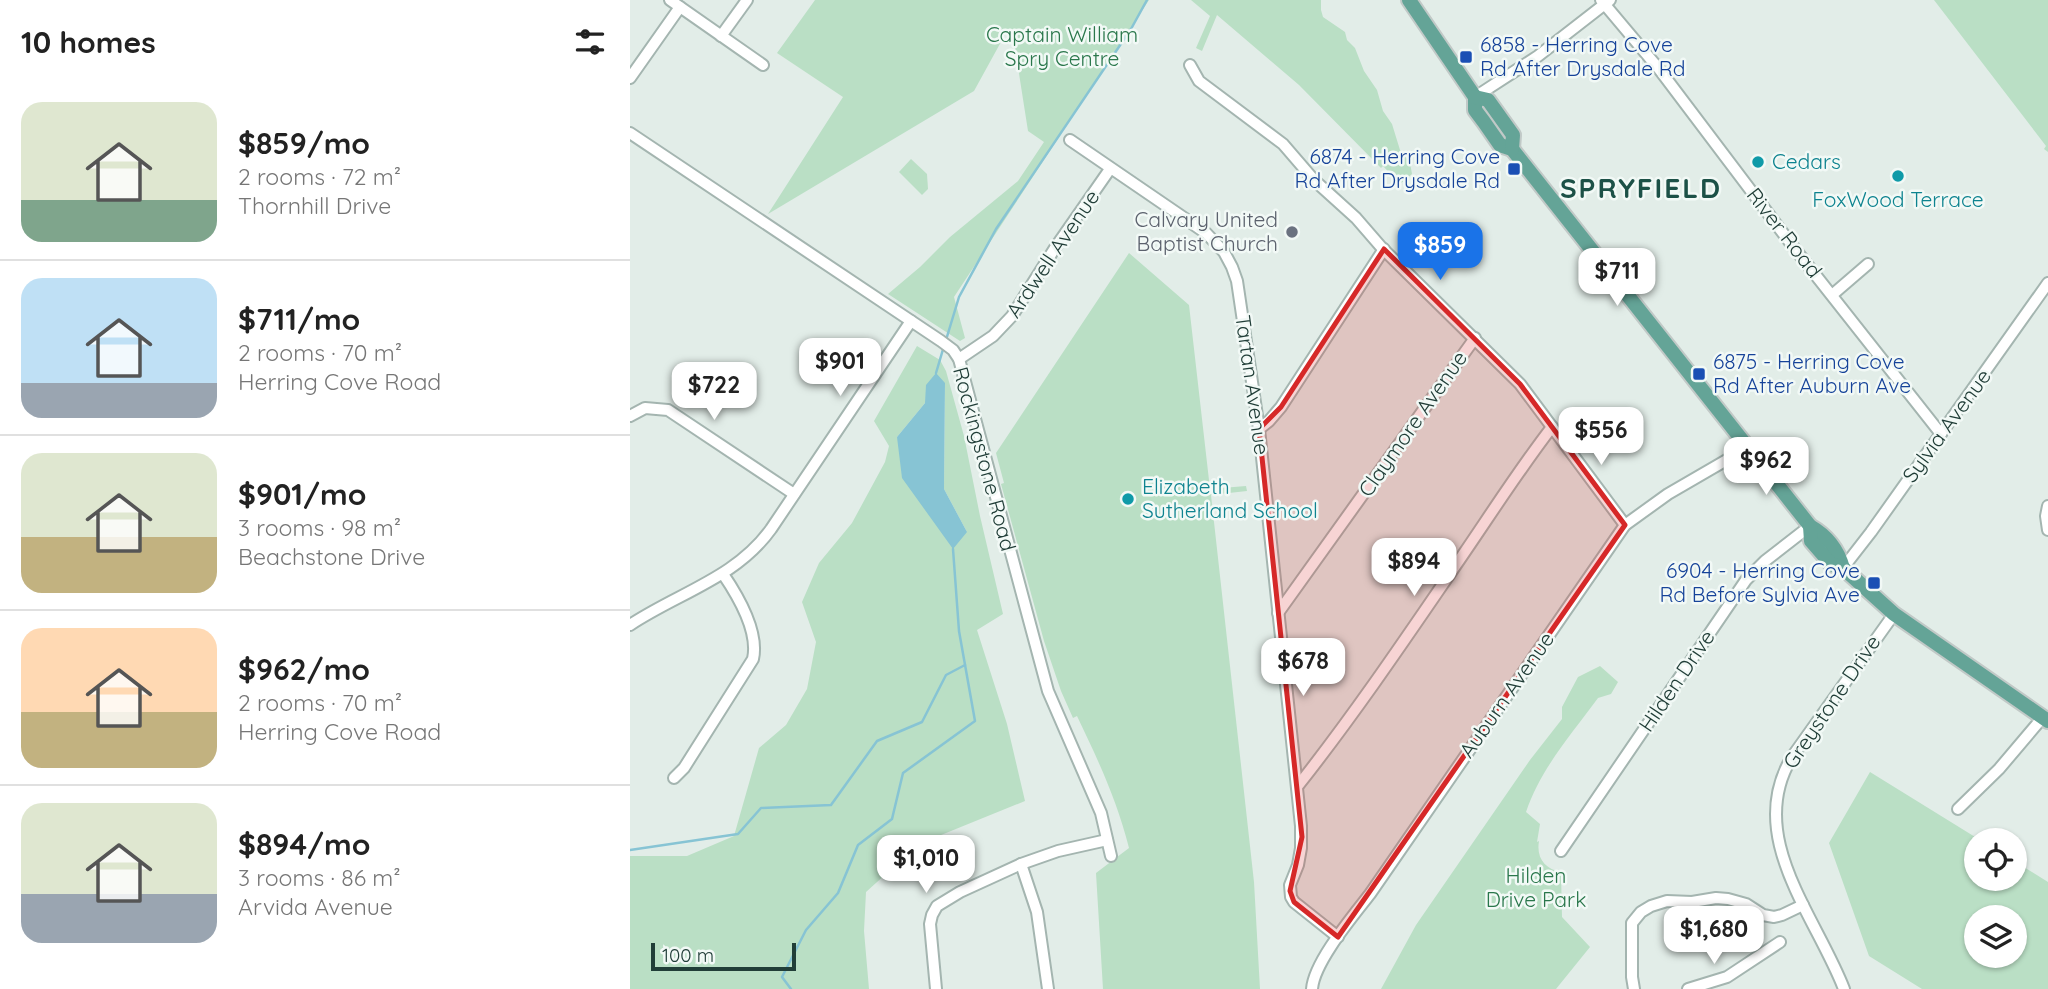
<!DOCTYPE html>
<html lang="en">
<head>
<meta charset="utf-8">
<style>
	:root { --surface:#fff; --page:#f6f6f6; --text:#222; --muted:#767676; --line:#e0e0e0; --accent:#1a73e8 }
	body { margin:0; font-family:Quicksand,sans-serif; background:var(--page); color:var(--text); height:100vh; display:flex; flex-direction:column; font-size:26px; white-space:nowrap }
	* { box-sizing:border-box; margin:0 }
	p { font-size:23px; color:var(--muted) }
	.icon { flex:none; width:38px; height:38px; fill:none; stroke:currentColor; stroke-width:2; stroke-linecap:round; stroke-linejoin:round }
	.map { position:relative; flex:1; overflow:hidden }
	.drawer { display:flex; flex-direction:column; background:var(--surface); width:630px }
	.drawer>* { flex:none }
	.tools { position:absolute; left:1334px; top:828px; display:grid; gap:14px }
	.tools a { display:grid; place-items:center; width:63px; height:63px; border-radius:50%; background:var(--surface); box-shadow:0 2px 5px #0004; font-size:35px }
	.scale { position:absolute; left:21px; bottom:18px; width:145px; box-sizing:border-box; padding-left:7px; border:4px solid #213e38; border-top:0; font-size:19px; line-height:24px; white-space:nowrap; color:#213e38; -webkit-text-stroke:5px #f2f9f6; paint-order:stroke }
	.price { position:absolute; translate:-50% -60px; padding:0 16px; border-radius:14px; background:#fff; color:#222; font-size:23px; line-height:46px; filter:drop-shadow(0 2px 4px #0008) }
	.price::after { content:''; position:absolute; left:50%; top:42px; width:21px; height:16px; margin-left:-10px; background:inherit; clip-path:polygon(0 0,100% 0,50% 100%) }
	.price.active { background:var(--accent); color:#fff }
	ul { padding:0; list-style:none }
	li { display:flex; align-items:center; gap:21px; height:175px; padding:0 21px }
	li+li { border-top:2px solid var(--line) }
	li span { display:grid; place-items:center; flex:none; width:196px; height:140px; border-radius:21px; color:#555 }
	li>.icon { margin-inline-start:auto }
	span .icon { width:84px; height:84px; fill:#fffc; stroke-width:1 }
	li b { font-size:30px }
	h2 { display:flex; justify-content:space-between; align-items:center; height:84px; padding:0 21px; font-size:30px }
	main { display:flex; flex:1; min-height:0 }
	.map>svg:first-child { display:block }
	.green { fill:#badfc5; fill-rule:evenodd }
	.water { fill:#87c4d4 }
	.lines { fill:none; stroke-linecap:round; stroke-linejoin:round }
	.stream { stroke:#87c4d4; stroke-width:2.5 }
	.minor-casing { stroke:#a4b5b0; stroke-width:14 }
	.major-casing { stroke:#c1c9c7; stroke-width:18 }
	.minor { stroke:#fff; stroke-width:10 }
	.major { stroke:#64a497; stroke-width:14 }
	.marked { fill:#d62828; fill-opacity:0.2; stroke:#d62828; stroke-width:5; stroke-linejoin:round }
	.transit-dot { fill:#1a4fb4; stroke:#f2f9f6; stroke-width:2.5 }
	.culture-dot { fill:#0f9aa8; stroke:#f2f9f6; stroke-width:2.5 }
	.worship-dot { fill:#6b7280; stroke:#f2f9f6; stroke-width:2.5 }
	.labels { text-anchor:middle; stroke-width:5; stroke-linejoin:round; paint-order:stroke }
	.park-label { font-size:21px; fill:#29774b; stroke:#f2f9f6 }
	.transit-label { font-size:21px; fill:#164399; stroke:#f2f9f6; text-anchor:start }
	.culture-label { font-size:21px; fill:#0d838f; stroke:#f2f9f6; text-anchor:start }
	.worship-label { font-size:21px; fill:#5b616d; stroke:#f2f9f6; text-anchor:end }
	.street-label { font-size:21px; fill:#213e38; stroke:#f2f9f6 }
	.district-label { font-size:28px; font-weight:bold; letter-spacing:2px; fill:#1c5147; stroke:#f2f9f6 }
</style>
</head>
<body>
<main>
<section class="drawer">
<h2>10 homes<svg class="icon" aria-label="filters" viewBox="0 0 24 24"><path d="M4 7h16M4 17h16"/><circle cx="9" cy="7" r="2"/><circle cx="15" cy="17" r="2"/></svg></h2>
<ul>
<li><span style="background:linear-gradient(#dfe7d0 70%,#7fa58c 0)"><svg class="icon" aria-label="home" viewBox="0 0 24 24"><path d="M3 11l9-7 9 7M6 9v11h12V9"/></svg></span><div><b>$859/mo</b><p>2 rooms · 72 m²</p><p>Thornhill Drive</p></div></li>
<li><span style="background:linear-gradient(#bfe0f5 75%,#9aa5b1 0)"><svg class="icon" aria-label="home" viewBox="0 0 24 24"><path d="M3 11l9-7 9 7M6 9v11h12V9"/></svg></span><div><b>$711/mo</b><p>2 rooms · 70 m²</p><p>Herring Cove Road</p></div></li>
<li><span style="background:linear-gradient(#dfe7d0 60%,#c2b280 0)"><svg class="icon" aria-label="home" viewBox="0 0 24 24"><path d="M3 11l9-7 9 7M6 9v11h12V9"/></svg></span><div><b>$901/mo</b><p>3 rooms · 98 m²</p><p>Beachstone Drive</p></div></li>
<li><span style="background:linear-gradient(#ffd9b3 60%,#c2b280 0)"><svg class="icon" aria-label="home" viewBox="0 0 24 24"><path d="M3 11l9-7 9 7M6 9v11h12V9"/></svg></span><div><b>$962/mo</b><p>2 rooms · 70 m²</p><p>Herring Cove Road</p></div></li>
<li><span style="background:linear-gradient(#dfe7d0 65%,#9aa5b1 0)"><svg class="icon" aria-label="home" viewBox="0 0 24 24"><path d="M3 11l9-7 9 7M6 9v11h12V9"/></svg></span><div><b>$894/mo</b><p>3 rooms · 86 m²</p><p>Arvida Avenue</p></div></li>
</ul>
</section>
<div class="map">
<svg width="1418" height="989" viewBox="0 0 1418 989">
	<rect width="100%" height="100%" fill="#e2ede8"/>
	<g class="green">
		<polygon points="185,0 519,0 324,297 335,338 330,341 258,294 290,267 320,237 388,181 414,142 398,131 382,29 377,31 344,91 138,214 213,97 147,53"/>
		<polygon points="561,0 691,0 691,10 693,17 715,32 717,40 725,48 734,71 747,90 753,111 762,124 770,150 780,163 782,174 770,184 753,166 751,168 669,85 587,15 572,51 566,48 580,16"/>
		<polygon points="1304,0 1418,0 1418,152 1414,149 1416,146"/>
		<polygon points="281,159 297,174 298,189 292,195 269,172"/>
		<path d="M499,253L559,305L580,489L616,486L617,491L581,495L624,882L630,989H473L466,873L499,848C487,800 468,760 447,716L443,718L431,691L414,641L371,484L374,483L366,453Z"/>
		<path d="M287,346L310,360L316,371L334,436L350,516L373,614L347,630L377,724L395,801L289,844L236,892L234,931L239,989H0V856H57L104,836L129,748L156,725L177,689L186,642L172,602L189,563L222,523L255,462L259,446L244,421ZM315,384L314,489L337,532L267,437L295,403Z"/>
		<path d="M970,666L988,682L981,694L968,698C941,735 911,768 896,812L910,824L907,842L909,841C906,858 915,869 931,872L932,917L960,947L926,989H751L786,925L900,760L932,719V707L948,677Z"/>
		<path d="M1240,772L1350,840H1346V878H1384V861L1418,882V989H1292L1239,956L1199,843ZM1346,917H1384V956H1346Z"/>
	</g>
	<polygon class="water" points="306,373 315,383 314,489 337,532 323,549 272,478 267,437 295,403 296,385"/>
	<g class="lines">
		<g class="stream">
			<polyline points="316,340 329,297 366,229 501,29 517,0"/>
			<polyline points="306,373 314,346"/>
			<polyline points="0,850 108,834 131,808 201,805 247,741 292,722 316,675 335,665"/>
			<polyline points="161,989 152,977 176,930 208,893 228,845 262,819 273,773 345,721 329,631 323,549"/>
		</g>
		<g class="minor-casing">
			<g id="minor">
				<polyline points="40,0 133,65"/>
				<polyline points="971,0 1029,69 1165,249 1311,434"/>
				<polyline points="91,36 117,0"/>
				<polyline points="560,65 569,81 653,144 684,180 726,218 752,248 890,384 995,525"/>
				<polyline points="0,78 50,7"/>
				<polyline points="845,97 908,56 980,0"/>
				<polyline points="0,133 311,341 323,350 329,359 418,691 471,813 481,856"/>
				<polyline points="440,140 576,233 594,252 602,267 607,281 629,429 671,826 671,848 668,865 660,885 661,897 664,902 708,937"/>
				<polyline points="1202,295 1238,264"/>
				<polyline points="329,359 363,336 382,316 425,248 480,169"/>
				<polyline points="0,416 15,408 38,410 164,494"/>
				<polyline points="629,429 639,421 651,407 754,249"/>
				<polyline points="1418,506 1416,516 1418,530"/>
				<polyline points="1213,568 1241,532 1418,283"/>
				<polyline points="648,613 845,338"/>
				<path d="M0,625C48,593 106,578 141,529L281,321"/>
				<path d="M44,778L54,768L123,659C129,632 108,596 93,574"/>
				<path d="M667,787C724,715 776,638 828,562C859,517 888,471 922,427"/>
				<polyline points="1328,809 1369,769 1413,717"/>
				<polyline points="931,851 1116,580 1135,561 1180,526"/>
				<polyline points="391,864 407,912 418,989"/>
				<polyline points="306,989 300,924 302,915 307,906 330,892 391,864 428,851 477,840"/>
				<path d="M682,989C684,962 723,916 740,894L995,525L1038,494L1119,447"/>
				<polyline points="1004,989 1002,977 1002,923 1011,912 1021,906 1037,901 1062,902 1086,898 1098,899 1116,904 1133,915 1144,917 1152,915 1173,905"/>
				<polyline points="1058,989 1097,977 1150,942"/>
				<path d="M1214,989C1186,916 1114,836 1162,757L1264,614"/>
			</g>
		</g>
		<g class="major-casing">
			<g id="major">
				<path d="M779,0L845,97V110L854,122L870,145L882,149L1180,526C1196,535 1208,550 1213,568"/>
				<polyline points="845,97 858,100 883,135 882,149"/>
				<polyline points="1180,526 1181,541 1201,564 1213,568 1264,614 1418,721"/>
			</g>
		</g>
		<use href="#minor" class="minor"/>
		<use href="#major" class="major"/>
	</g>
	<path class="marked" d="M754,249L890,384L995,525L708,937L664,902L660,891L672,837L629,429L651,407Z"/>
	<g class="transit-dot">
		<rect x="829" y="50" width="14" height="14" rx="3.5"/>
		<rect x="877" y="162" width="14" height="14" rx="3.5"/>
		<rect x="1062" y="367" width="14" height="14" rx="3.5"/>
		<rect x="1237" y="576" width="14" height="14" rx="3.5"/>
	</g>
	<g class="culture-dot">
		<circle cx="1128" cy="162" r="7"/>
		<circle cx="1268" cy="176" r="7"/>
		<circle cx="498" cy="499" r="7"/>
	</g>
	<circle class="worship-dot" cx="662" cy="232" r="7"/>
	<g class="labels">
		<g class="park-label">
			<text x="432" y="42">Captain William<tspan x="432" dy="24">Spry Centre</tspan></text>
			<text x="906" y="883">Hilden<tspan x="906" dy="24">Drive Park</tspan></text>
		</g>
		<g class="transit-label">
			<text x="850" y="52">6858 - Herring Cove<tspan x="850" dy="24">Rd After Drysdale Rd</tspan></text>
			<text x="870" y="164" text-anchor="end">6874 - Herring Cove<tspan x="870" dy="24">Rd After Drysdale Rd</tspan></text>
			<text x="1083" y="369">6875 - Herring Cove<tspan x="1083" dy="24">Rd After Auburn Ave</tspan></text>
			<text x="1230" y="578" text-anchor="end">6904 - Herring Cove<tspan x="1230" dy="24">Rd Before Sylvia Ave</tspan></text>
		</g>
		<g class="culture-label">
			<text x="1142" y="169">Cedars</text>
			<text x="1268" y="207" text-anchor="middle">FoxWood Terrace</text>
			<text x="512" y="494">Elizabeth<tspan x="512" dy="24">Sutherland School</tspan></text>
		</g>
		<g class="worship-label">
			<text x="648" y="227">Calvary United<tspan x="648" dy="24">Baptist Church</tspan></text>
		</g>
		<g class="street-label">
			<text transform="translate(1154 233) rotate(52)" y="7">River Road</text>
			<text transform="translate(423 254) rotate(-56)" y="7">Ardwell Avenue</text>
			<text transform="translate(622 385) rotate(82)" y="7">Tartan Avenue</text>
			<text transform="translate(783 424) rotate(-55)" y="7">Claymore Avenue</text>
			<text transform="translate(1317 426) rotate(-54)" y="7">Sylvia Avenue</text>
			<text transform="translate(354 459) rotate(75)" y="7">Rockingstone Road</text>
			<text transform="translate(1047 681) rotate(-56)" y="7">Hilden Drive</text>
			<text transform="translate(877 695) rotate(-55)" y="7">Auburn Avenue</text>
			<text transform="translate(1202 702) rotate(-56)" y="7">Greystone Drive</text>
		</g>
		<g class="district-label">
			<text x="1011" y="198">SPRYFIELD</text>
		</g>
	</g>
</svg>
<div class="tools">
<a><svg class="icon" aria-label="locate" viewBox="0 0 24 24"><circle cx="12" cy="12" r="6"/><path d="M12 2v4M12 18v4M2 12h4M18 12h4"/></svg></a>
<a><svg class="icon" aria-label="layers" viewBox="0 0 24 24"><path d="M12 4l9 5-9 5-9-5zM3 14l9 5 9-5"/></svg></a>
</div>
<div class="scale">100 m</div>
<b class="price active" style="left:810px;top:282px">$859</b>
<b class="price" style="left:987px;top:308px">$711</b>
<b class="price" style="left:210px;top:398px">$901</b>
<b class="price" style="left:84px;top:422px">$722</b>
<b class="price" style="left:971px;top:467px">$556</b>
<b class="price" style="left:1136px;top:497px">$962</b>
<b class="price" style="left:784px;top:598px">$894</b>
<b class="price" style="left:673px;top:698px">$678</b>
<b class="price" style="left:296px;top:895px">$1,010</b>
<b class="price" style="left:1084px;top:966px">$1,680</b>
</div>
</main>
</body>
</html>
